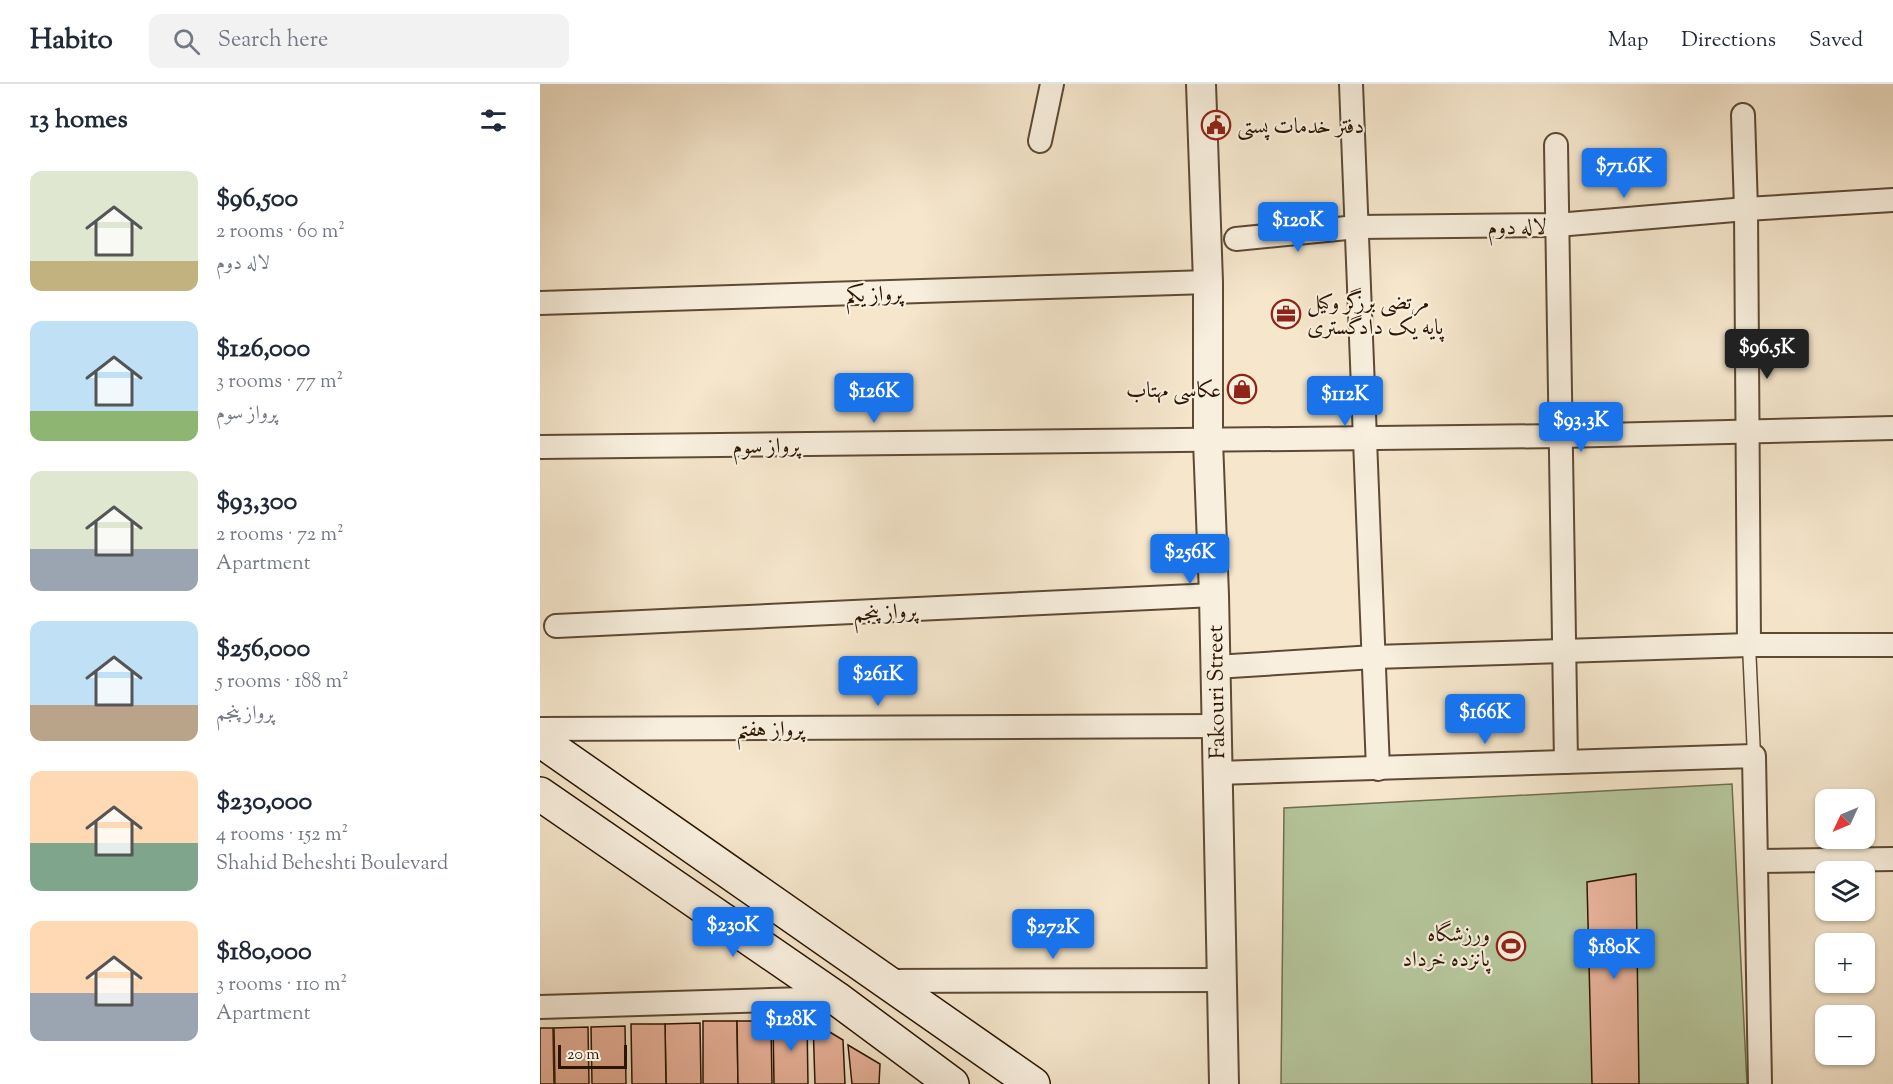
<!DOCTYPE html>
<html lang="en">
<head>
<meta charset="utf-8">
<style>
	:root { --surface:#fff; --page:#f2f2f3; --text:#1f2937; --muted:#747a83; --line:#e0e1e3; --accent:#1a73e8 }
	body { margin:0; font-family:"Sorts Mill Goudy",Amiri,serif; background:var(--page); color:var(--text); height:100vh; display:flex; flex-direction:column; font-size:22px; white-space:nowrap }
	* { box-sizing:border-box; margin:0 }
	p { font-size:20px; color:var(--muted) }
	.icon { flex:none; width:33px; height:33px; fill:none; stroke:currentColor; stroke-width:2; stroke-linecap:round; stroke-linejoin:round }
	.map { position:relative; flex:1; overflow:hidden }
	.details { display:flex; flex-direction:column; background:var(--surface); width:540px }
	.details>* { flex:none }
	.needle { width:39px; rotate:226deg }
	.fabs { position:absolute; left:1275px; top:705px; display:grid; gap:12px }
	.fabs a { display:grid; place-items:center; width:60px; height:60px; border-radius:12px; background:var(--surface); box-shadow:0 2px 4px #0004; font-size:30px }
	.scale { position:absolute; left:18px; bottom:15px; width:69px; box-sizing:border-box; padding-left:6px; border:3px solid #2c1601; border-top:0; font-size:16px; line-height:21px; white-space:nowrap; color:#2c1601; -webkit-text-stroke:4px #f8efde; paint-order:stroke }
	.price { position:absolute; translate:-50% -51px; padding:0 14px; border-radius:6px; background:var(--accent); color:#fff; font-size:20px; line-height:39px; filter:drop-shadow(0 2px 3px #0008) }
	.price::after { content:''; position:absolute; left:50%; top:36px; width:18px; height:14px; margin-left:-9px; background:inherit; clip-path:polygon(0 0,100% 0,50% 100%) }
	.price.active { background:#222; color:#fff }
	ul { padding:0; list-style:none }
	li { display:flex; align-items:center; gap:18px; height:150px; padding:0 30px }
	li span { display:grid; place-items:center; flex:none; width:168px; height:120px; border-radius:12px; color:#555 }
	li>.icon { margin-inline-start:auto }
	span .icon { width:72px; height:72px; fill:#fffc; stroke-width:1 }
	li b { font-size:26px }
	h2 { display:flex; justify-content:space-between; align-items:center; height:72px; padding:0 30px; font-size:26px }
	header { display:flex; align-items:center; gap:36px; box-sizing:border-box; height:84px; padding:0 30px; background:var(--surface); border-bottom:2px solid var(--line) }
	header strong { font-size:28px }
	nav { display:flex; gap:33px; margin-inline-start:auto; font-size:21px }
	.search { width:420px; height:54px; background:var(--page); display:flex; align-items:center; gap:15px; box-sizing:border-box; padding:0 21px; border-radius:12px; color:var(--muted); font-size:22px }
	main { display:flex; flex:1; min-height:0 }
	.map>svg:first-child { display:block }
	.green { fill:#b6c69c; stroke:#716e4e; stroke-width:1.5 }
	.building { fill:#e9b39c; stroke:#2c1601; stroke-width:1.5 }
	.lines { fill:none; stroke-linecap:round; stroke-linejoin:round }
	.service-casing { stroke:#5e4a34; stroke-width:15 }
	.minor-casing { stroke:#5e4a34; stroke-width:26 }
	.tertiary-casing { stroke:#5e4a34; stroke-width:32 }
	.secondary-casing { stroke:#2c1601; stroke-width:36 }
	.service { stroke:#f8efde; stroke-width:12 }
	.minor { stroke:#f8efde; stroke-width:22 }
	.tertiary { stroke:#f8efde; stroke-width:28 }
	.secondary { stroke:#f8efde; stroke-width:33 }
	.labels { text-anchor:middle; stroke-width:4.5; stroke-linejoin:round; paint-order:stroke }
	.poi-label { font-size:22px; fill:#2c1601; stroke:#f8efde; text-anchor:start }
	.street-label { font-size:22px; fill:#2c1601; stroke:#f8efde }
</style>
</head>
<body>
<header>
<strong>Habito</strong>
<div class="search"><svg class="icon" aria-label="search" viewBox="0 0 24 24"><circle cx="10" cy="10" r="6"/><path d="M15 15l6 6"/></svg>Search here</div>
<nav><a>Map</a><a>Directions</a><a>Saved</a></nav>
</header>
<main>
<section class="details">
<h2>13 homes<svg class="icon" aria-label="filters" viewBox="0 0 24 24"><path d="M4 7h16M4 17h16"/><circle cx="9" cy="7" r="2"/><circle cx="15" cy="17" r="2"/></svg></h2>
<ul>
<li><span style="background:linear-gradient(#dfe7d0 75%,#c2b280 0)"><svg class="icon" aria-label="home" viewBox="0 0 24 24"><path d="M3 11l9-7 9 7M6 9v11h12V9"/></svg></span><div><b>$96,500</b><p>2 rooms · 60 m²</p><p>لاله دوم</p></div></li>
<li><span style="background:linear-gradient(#bfe0f5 75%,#8fb573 0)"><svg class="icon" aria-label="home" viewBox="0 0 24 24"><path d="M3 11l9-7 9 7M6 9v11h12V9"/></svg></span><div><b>$126,000</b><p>3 rooms · 77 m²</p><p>پرواز سوم</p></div></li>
<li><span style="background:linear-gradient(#dfe7d0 65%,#9aa5b1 0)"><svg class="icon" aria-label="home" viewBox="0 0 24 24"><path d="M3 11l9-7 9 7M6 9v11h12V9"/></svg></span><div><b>$93,300</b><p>2 rooms · 72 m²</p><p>Apartment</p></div></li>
<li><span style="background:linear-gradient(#bfe0f5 70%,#b9a48a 0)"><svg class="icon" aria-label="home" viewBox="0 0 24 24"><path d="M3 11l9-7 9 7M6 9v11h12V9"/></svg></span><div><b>$256,000</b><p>5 rooms · 188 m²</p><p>پرواز پنجم</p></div></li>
<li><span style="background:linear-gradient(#ffd9b3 60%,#7fa58c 0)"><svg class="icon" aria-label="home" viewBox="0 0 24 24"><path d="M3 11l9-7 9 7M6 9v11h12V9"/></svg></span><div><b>$230,000</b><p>4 rooms · 152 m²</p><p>Shahid Beheshti Boulevard</p></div></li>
<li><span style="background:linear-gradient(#ffd9b3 60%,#9aa5b1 0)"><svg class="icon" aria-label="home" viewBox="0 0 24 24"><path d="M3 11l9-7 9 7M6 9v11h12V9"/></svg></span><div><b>$180,000</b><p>3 rooms · 110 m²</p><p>Apartment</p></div></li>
</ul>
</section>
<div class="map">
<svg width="1353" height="1000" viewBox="0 0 1353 1000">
	<rect width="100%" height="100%" fill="#f5e6cc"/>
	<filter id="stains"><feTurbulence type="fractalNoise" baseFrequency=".00333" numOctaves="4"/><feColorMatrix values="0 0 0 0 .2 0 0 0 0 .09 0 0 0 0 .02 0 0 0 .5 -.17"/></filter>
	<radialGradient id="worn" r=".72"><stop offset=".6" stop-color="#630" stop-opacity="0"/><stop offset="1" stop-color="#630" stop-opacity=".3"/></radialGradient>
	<polygon class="green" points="1192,700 1207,1000 741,1000 744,724"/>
	<g class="building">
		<polygon points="1096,790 1099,1000 1052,1000 1047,798"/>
		<polygon points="267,936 268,1000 234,1000 233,937"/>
		<polygon points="163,937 197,937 198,1000 163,1000"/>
		<polygon points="197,937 231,937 232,1000 198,1000"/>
		<polygon points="273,938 303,956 305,1000 275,1000"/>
		<polygon points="160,939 161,1000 126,1000 125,940"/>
		<polygon points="91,940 125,940 126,1000 92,1000"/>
		<polygon points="85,942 86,1000 52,1000 51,943"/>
		<polygon points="48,943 49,1000 15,1000 14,944"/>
		<polygon points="0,944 13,944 14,1000 0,1000"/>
		<polygon points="308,961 340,980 339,1000 312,1000"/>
	</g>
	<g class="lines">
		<g class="service-casing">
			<polyline id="service" points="1209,561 1214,672"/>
		</g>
		<g class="minor-casing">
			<g id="minor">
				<polyline points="811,0 838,685"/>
				<polyline points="1203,31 1206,125 1209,561"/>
				<polyline points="500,57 512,0"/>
				<polyline points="1016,61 1026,678"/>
				<polyline points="696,155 817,143 1017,141 1206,125 1353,116"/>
				<polyline points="0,219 668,198"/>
				<polyline points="0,363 1020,352 1353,344"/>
				<polyline points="16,542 674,511"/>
				<polyline points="675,583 834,573 1209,561 1353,561"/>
				<polyline points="0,645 676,642"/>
				<polyline points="677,689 1214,672 1220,1000"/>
				<polyline points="1216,777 1353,775"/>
				<polyline points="346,897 681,896"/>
				<polyline points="0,923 296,914"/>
			</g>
		</g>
		<g class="tertiary-casing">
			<polyline id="tertiary" points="661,0 668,198 668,357 674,511 684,1000"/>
		</g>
		<g class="secondary-casing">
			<g id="secondary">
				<polyline points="0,656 493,1000"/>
				<polyline points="0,710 296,914 412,1000"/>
			</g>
		</g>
		<use href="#service" class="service"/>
		<use href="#minor" class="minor"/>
		<use href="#tertiary" class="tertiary"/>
		<use href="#secondary" class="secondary"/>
	</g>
	<defs>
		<g id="civic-ring" transform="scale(1.5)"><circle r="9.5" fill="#f8efde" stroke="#8f2418" stroke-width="1.5"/><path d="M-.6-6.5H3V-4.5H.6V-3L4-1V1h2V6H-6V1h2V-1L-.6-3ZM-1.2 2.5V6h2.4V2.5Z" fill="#8f2418"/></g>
		<g id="office-ring" transform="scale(1.5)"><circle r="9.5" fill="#f8efde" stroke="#8f2418" stroke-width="1.5"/><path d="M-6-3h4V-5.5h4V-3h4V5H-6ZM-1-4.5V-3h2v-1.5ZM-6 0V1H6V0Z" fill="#8f2418"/></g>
		<g id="shop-ring" transform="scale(1.5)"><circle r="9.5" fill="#f8efde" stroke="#8f2418" stroke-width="1.5"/><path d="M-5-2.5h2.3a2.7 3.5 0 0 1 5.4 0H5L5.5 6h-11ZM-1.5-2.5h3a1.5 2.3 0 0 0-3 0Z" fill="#8f2418"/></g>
		<g id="stadium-ring" transform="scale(1.5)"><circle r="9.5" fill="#f8efde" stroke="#8f2418" stroke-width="1.5"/><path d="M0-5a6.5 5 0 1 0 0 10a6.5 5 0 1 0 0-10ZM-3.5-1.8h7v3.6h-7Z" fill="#8f2418"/></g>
	</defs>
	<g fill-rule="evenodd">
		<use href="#civic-ring" x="676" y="41"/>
		<use href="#office-ring" x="746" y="230"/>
		<use href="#shop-ring" x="702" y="305"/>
		<use href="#stadium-ring" x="971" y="862"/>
	</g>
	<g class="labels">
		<g class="poi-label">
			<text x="697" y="49">دفتر خدمات پستی</text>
			<text x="767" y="225">مرتضی برزگر وکیل<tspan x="767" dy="25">پایه یک دادگستری</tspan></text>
			<text x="681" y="313" text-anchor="end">عکاسی مهتاب</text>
			<text x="950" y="857" text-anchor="end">ورزشگاه<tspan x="950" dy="25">پانزده خرداد</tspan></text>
		</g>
		<g class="street-label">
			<text transform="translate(977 142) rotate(-1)" y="8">لاله دوم</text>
			<text transform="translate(334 209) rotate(-2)" y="8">پرواز یکم</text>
			<text transform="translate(226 361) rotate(-1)" y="8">پرواز سوم</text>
			<text transform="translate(345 527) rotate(-3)" y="8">پرواز پنجم</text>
			<text transform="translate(675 608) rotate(-91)" y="8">Fakouri Street</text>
			<text x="230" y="652">پرواز هفتم</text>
		</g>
	</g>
	<rect width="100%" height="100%" filter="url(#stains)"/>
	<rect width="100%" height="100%" fill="url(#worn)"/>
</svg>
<div class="fabs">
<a><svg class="needle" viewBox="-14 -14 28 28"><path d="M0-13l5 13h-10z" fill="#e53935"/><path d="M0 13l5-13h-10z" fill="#747a83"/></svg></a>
<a><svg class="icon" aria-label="layers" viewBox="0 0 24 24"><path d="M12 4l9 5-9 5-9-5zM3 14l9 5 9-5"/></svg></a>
<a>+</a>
<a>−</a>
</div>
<div class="scale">20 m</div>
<b class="price" style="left:1084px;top:115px">$71.6K</b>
<b class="price" style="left:758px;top:169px">$120K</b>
<b class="price active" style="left:1227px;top:296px">$96.5K</b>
<b class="price" style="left:334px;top:340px">$126K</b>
<b class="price" style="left:805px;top:343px">$112K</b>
<b class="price" style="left:1041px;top:369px">$93.3K</b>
<b class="price" style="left:650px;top:501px">$256K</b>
<b class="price" style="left:338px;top:623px">$261K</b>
<b class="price" style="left:945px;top:661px">$166K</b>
<b class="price" style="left:193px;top:874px">$230K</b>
<b class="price" style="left:513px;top:876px">$272K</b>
<b class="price" style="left:1074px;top:896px">$180K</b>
<b class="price" style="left:251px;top:968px">$128K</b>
</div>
</main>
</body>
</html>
